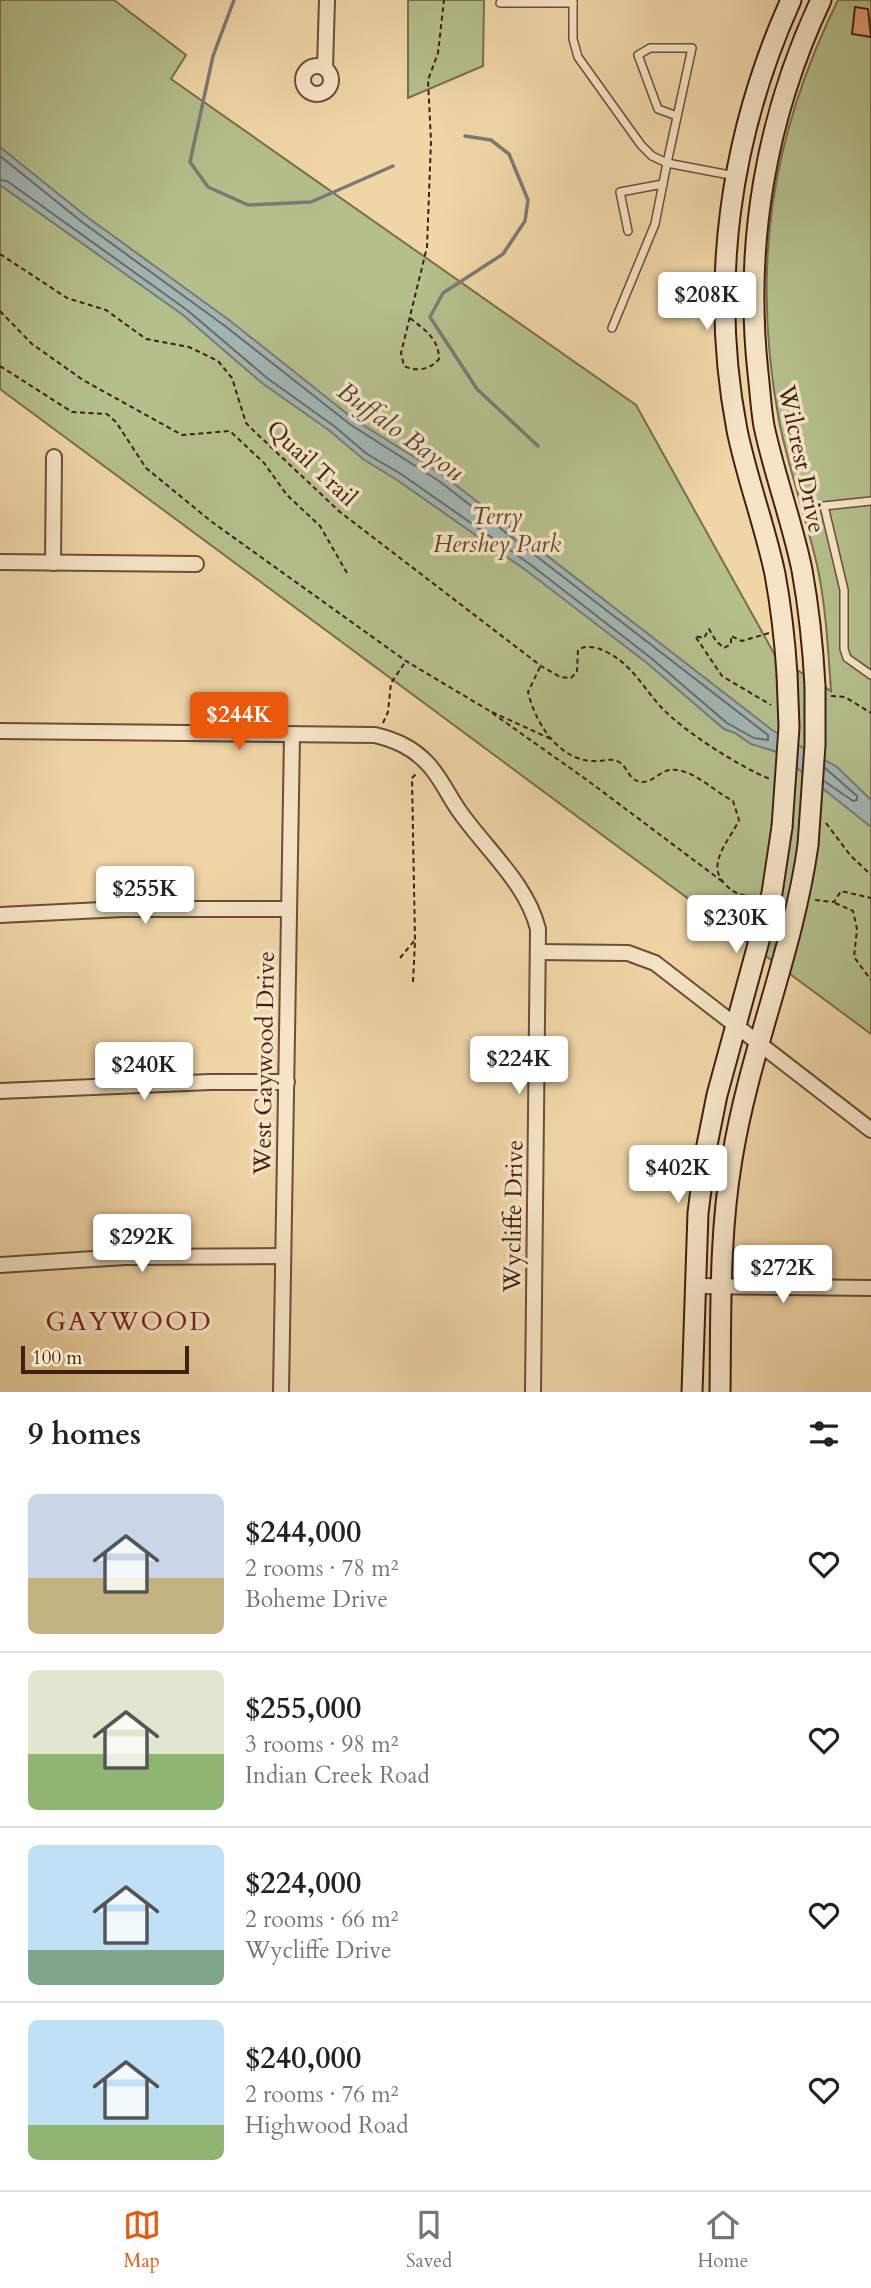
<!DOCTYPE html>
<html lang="en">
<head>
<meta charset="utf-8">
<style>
	:root { --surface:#fff; --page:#f6f6f6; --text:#222; --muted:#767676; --line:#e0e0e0; --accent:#ea580c }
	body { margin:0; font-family:Cardo,serif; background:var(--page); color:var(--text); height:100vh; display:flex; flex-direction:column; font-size:26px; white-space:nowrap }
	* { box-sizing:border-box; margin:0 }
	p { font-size:23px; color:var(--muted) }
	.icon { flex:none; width:38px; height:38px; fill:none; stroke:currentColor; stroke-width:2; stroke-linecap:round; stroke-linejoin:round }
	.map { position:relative; height:1392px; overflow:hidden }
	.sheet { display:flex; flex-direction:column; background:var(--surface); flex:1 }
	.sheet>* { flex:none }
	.scale { position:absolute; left:21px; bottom:18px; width:168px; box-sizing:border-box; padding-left:7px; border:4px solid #411f11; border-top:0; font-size:19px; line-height:24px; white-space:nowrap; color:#411f11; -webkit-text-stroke:5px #f5e4c6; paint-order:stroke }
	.price { position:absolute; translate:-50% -60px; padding:0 16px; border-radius:7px; background:#fff; color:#222; font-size:23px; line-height:46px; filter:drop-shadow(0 2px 4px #0008) }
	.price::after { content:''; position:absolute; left:50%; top:42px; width:21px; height:16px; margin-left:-10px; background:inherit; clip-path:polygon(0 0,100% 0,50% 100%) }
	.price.current { background:var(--accent); color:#fff }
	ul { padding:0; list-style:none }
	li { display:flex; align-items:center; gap:21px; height:175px; padding:0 28px }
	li+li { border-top:2px solid var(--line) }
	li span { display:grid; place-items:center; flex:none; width:196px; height:140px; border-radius:10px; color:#555 }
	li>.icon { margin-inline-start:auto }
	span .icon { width:84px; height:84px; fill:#fffc; stroke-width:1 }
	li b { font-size:30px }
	h2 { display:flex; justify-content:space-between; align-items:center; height:84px; padding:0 28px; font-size:30px }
	.tabs { display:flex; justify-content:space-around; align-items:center; height:98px; border-top:2px solid var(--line); background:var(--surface); font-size:19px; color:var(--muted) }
	.tabs a { display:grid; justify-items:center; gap:4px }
	.tabs .current { color:var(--accent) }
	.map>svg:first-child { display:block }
	.green { fill:#b4bf8c; stroke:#7a6f4e; stroke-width:2 }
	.water { fill:#a0b6b4; stroke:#7a7a73; stroke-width:2 }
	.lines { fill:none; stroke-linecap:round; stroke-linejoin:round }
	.shore { stroke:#706a62; stroke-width:2 }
	.stream { stroke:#7a7a73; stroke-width:3.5 }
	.building { fill:#e59c74; stroke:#411f11; stroke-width:2 }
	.service-casing { stroke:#6d4d36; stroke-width:10 }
	.minor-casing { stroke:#6d4d36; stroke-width:18 }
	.secondary-casing { stroke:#411f11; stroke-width:23 }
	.path { stroke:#411f11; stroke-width:2; stroke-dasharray:5 3.5; stroke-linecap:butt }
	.service { stroke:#f5e4c6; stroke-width:7 }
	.minor { stroke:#f5e4c6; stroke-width:14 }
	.secondary { stroke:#f5e4c6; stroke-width:19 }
	.secondary-bridge-casing { stroke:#411f11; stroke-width:23; stroke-linecap:butt }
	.secondary-bridge { stroke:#f5e4c6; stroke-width:19 }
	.labels { text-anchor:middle; stroke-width:7; stroke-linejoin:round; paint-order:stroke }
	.street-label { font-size:24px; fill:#411f11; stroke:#f5e4c6 }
	.park-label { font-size:24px; font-style:italic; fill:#5e4730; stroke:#f5e4c6 }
	.water-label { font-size:26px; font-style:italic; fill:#59453a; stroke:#f5e4c6 }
	.neighbourhood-label { font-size:26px; letter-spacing:2px; fill:#7a1f14; stroke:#f5e4c6 }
</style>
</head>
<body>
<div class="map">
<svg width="871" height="1392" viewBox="0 0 871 1392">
	<rect width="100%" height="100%" fill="#f0d6a7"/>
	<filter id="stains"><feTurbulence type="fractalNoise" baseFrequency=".00286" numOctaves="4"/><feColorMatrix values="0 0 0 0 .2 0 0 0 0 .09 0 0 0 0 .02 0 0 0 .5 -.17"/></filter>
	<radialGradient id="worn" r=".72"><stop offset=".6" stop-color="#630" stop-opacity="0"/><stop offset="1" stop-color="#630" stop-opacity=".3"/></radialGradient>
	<g class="green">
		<path d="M0,0H114L186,55L171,79L636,405L776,657L831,691C828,649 826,606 817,565C806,517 789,470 779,421C751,269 770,138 838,0H871V1034L0,389Z"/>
		<polygon points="408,0 484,0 483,66 408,98"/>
	</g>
	<polygon class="water" points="0,147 87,217 229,320 355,420 443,475 772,730 837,767 871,800 871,827 777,752 751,744 735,733 724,729 647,663 527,571 397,480 363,459 330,431 262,383 183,315 0,185"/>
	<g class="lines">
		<g class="shore">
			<polyline points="0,156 82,222 225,326 351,425 439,481 768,735 768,740 754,738 727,723 651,658 531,565 401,474 367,454 334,426 267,378 187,310 7,181 0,180"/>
			<polyline points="824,781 853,801 857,800 857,796 825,768"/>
		</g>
		<g class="stream">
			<polyline points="234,0 213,56 190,162 208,187 248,205 311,202 393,166"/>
			<polyline points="465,136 491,140 509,154 528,200 525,221 503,254 443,293 430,317 477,389 538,446"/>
		</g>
	</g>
	<polygon class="building" points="855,7 868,9 871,37 852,34"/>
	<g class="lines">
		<g class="service-casing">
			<g id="service">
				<polyline points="573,0 573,39 578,57 641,145 652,156 667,163 655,224 612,328"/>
				<polyline points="500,3 573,3"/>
				<polyline points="677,116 658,109 638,55 650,48 692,48 667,163 735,176"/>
				<polyline points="628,231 620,192 663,184"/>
				<polyline points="871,501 824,506 844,590 844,649 847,658 871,675"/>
			</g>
		</g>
		<g class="minor-casing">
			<g id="minor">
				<circle cx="317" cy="80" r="14"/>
				<polyline points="325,68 327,0"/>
				<polyline points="0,562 196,564"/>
				<polyline points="53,563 54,457"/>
				<path d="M0,731L375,735C395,740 412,747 427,763C440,776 449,797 460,812C486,849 527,884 538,929L533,1392"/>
				<polyline points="0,915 122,909 289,909"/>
				<polyline points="538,952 628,953 655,963 871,1130"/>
				<polyline points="0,1091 210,1082 287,1082"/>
				<polyline points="0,1265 125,1257 283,1256"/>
				<polyline points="694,1286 871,1288"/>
				<polyline points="281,1392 292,736"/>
			</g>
		</g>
		<g class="secondary-casing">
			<g id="secondary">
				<path d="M787,674C785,642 781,607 775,574C765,526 747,479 737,430C709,284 730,135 791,0"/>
				<path d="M815,686C813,647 809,609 802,570C792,521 774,474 764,426C761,409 760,390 758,373C744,244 766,117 821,0"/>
				<polyline points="692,1392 698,1213 706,1150 717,1095 772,893 782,827"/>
				<path d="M720,1392C721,1314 719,1236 732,1159C749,1053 793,952 808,845"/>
			</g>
		</g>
		<g class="path">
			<path d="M0,254L67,298L106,310L146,339L189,347L218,361L232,378L246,423L255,432L340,512L541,666L560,677L571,678L577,672L578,650C590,642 607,651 618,659C635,671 647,692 661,707C683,731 740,767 770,779"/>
			<polyline points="0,311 32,344 83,380 182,435 230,431 264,463 287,495 320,526 347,573"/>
			<path d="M410,318C425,330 439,339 439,359C430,370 416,372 404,366L401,353L427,247L431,141L428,80L438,53L444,0"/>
			<polyline points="0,366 72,412 107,414 116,422 146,468 212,522 406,661 488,710 587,780 723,882"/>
			<polyline points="769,633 742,641 731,636 731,644 724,648 716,641 709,629 704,638 695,636 722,676 771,705"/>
			<path d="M540,667L528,692C535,722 558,760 593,761C603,762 610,757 619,762C629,768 628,781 642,782C657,782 661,765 682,771C700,776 716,792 733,801L739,820C730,840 705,864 725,884C734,894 742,896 755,896"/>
			<polyline points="831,696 845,697 871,713"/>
			<polyline points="492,712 551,739"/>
			<polyline points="383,723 388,712 391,683 406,661"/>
			<polyline points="826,823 850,855 871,875"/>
			<polyline points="815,900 834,902 841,891 871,898"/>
			<polyline points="835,903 853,911 857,929 854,957 871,980"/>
			<polyline points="400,958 414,941"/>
			<polyline points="413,982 415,941 412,778 417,773"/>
		</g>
		<use href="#service" class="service"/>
		<use href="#minor" class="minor"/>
		<use href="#secondary" class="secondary"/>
		<g class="secondary-bridge-casing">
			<g id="secondary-bridge">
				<polyline points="782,827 789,727 787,674"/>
				<polyline points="808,845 815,745 815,686"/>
			</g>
		</g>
		<use href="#secondary-bridge" class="secondary-bridge"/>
	</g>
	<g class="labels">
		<g class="street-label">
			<text transform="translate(802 459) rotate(78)" y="8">Wilcrest Drive</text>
			<text transform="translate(312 463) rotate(43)" y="8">Quail Trail</text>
			<text transform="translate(264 1063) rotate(-89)" y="8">West Gaywood Drive</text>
			<text transform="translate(513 1216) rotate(-89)" y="8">Wycliffe Drive</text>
		</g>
		<g class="park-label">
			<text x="497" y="524">Terry<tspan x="497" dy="28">Hershey Park</tspan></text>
		</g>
		<g class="water-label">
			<text transform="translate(401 431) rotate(36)" y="9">Buffalo Bayou</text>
		</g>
		<g class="neighbourhood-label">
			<text x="129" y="1330">GAYWOOD</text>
		</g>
	</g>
	<rect width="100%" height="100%" filter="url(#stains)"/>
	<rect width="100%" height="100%" fill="url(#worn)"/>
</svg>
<div class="scale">100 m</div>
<b class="price" style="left:707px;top:332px">$208K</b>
<b class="price current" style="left:239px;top:752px">$244K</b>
<b class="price" style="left:145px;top:926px">$255K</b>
<b class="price" style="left:736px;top:955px">$230K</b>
<b class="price" style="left:519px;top:1096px">$224K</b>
<b class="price" style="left:144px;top:1102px">$240K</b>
<b class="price" style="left:678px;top:1205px">$402K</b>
<b class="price" style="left:142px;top:1274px">$292K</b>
<b class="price" style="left:783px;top:1305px">$272K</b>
</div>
<section class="sheet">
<h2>9 homes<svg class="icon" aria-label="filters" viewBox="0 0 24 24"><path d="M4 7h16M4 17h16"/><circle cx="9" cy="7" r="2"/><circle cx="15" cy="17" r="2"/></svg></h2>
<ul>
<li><span style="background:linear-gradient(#c9d6e8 60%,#c2b280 0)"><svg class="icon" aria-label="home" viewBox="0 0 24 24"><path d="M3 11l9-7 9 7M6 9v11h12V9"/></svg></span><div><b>$244,000</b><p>2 rooms · 78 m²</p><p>Boheme Drive</p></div><svg class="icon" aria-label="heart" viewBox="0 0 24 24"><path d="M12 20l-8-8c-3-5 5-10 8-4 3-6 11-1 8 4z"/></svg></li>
<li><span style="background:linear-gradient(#dfe7d0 60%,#8fb573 0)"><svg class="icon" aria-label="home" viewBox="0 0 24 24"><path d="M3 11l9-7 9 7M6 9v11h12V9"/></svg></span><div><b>$255,000</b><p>3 rooms · 98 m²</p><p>Indian Creek Road</p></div><svg class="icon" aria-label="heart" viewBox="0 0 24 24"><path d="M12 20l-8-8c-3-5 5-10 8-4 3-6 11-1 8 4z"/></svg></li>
<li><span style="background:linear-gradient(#bfe0f5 75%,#7fa58c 0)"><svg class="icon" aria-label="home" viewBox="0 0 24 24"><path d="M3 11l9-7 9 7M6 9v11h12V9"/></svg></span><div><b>$224,000</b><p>2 rooms · 66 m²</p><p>Wycliffe Drive</p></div><svg class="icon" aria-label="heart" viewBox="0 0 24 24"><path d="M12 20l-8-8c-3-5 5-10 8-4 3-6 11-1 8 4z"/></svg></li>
<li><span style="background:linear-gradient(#bfe0f5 75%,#8fb573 0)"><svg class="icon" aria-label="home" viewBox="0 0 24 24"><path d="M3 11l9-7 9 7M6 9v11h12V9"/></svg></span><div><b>$240,000</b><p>2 rooms · 76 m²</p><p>Highwood Road</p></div><svg class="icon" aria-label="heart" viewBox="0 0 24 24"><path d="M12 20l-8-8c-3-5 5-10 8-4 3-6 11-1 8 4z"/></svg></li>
</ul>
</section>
<nav class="tabs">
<a class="current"><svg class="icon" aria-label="map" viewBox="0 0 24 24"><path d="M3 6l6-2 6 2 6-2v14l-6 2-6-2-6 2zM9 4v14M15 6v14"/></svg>Map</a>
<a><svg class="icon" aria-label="saved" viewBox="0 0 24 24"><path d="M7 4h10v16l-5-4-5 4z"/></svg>Saved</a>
<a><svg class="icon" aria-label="home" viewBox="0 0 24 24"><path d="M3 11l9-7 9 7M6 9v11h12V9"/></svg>Home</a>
</nav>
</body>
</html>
